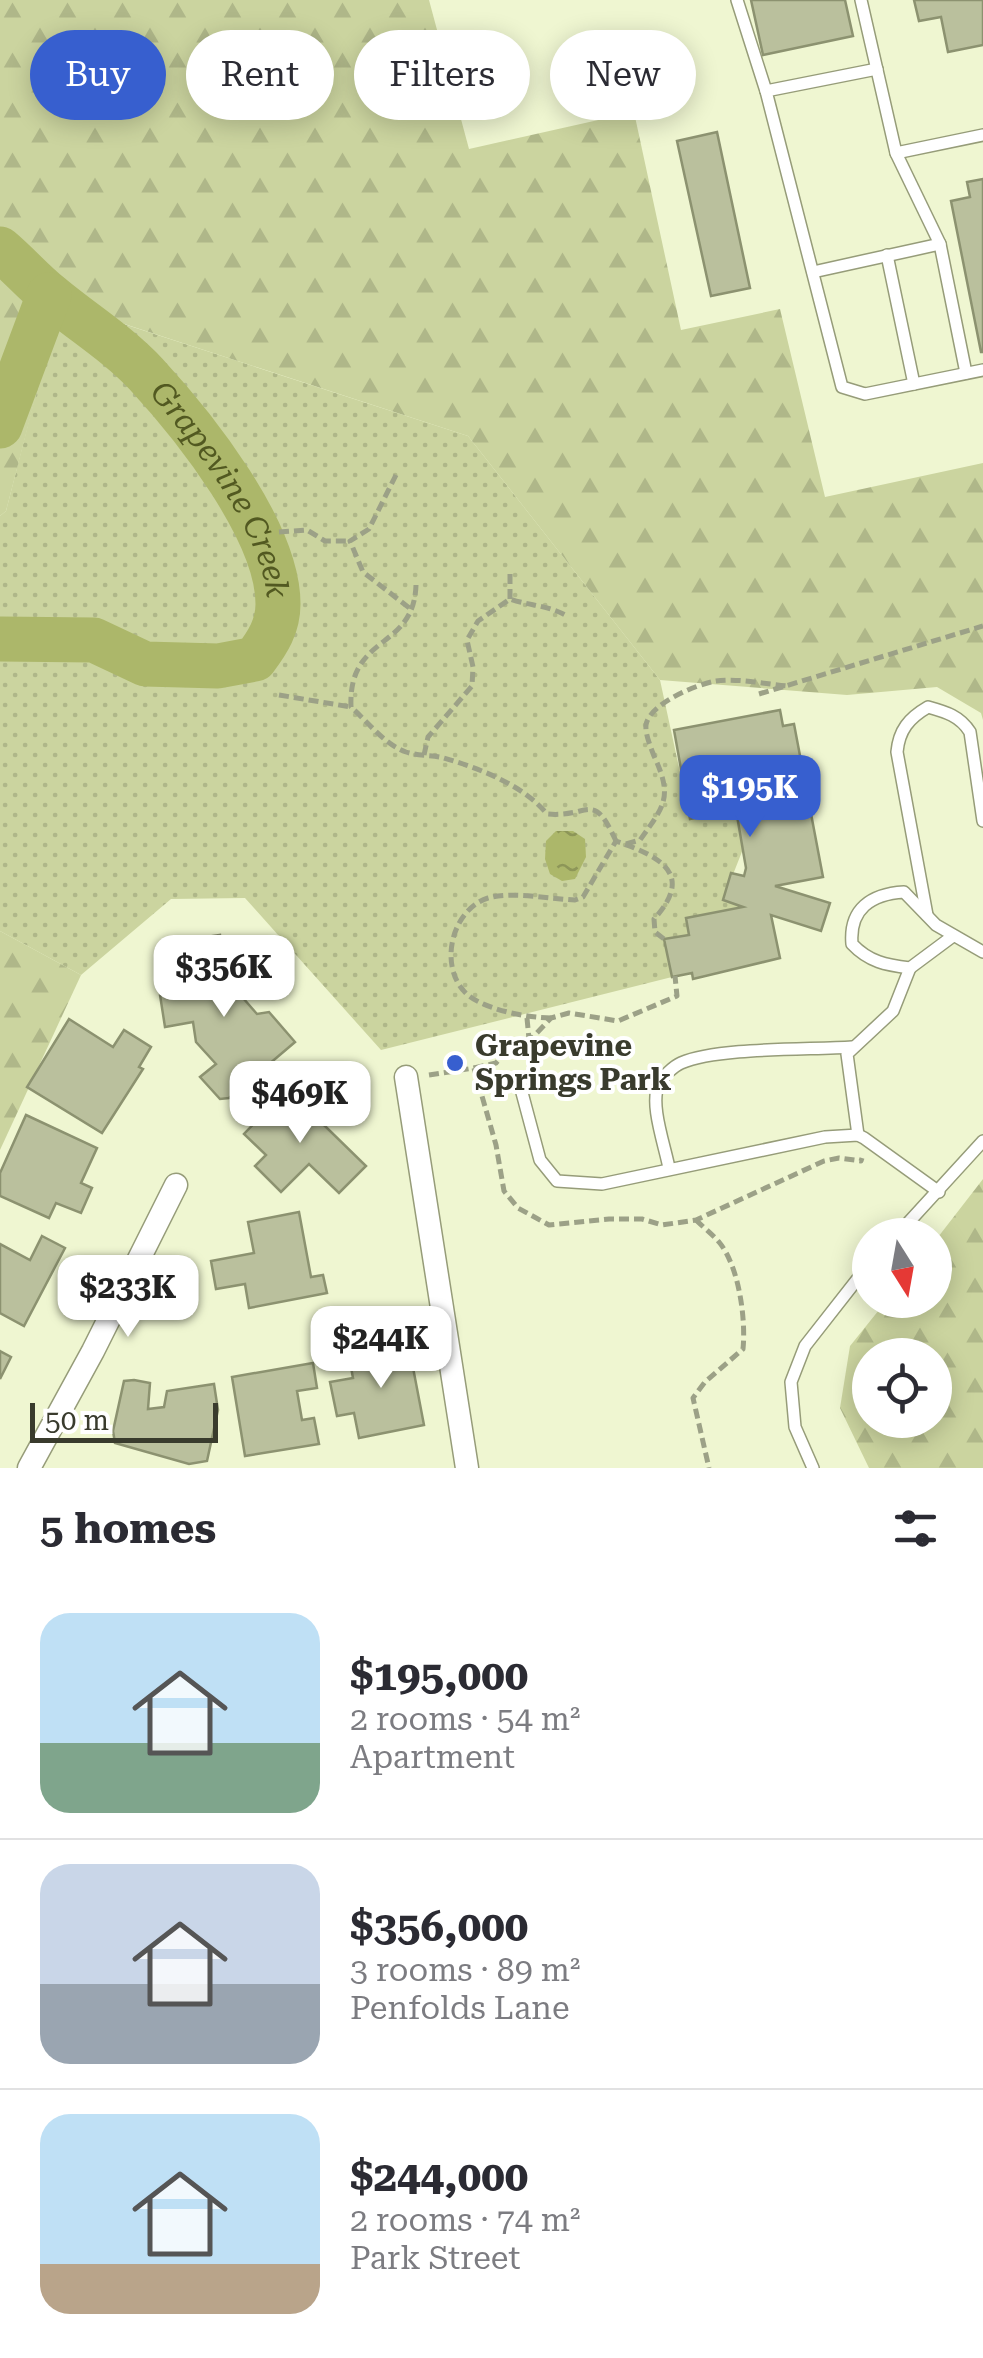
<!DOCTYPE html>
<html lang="en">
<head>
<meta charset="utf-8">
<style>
	:root { --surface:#fff; --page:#f2f2f3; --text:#2b2b33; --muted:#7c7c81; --line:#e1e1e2; --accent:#375fcf }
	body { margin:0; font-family:"Roboto Serif",serif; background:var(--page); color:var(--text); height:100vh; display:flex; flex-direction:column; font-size:38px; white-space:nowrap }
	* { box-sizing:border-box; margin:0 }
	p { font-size:32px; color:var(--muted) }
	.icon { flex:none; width:55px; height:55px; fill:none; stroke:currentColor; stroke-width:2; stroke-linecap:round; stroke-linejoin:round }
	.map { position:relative; height:1468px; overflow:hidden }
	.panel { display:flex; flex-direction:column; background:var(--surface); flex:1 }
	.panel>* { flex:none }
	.banner { position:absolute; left:30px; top:30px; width:925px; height:90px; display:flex; gap:20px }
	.needle { width:65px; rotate:169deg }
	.controls { position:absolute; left:852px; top:1218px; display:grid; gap:20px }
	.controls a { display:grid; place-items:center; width:100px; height:100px; border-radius:50%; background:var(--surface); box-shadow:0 5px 25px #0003; font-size:50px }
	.scale { position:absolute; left:30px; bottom:25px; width:188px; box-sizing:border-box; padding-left:10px; border:5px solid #393b2d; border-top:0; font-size:28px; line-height:35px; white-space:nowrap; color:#393b2d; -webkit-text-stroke:8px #fff; paint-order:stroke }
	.price { position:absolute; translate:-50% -85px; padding:0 22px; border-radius:20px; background:#fff; color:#222; font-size:32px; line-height:65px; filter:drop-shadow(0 2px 5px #0008) }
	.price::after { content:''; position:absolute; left:50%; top:60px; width:30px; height:22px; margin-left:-15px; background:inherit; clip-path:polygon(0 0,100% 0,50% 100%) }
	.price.on { background:var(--accent); color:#fff }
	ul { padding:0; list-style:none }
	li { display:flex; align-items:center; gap:30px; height:250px; padding:0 40px }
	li+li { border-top:2px solid var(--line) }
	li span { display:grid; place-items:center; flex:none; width:280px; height:200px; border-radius:30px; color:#555 }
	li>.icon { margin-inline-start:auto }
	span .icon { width:120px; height:120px; fill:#fffc; stroke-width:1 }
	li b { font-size:42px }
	h2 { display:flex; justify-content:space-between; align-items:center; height:120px; padding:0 40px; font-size:42px }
	.chip { padding:0 35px; border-radius:45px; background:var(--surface); box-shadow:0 5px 25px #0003; font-size:35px; line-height:90px }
	.chip.on { background:var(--accent); color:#fff }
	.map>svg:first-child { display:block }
	.grass { fill:url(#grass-dots) }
	.forest { fill:url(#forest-firs); fill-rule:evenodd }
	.water { fill:url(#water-ripples) }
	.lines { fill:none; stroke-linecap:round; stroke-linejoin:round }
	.river { stroke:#acb76a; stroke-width:45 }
	.building { fill:#bac09d; stroke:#8c9270; stroke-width:2.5 }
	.service-casing { stroke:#969c79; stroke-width:14 }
	.minor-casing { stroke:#969c79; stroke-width:25 }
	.path { stroke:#9ca187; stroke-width:5; stroke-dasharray:10 5; stroke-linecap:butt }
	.service { stroke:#fff; stroke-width:11 }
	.minor { stroke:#fff; stroke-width:22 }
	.poi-dot { fill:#375fcf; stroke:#fff; stroke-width:4 }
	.labels { text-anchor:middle; stroke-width:8; stroke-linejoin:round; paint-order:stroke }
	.poi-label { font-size:30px; font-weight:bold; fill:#393b2d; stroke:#fff; text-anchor:start }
	.water-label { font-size:32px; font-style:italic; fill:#525921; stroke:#fff }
</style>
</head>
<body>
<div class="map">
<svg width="983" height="1468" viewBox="0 0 983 1468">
	<defs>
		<pattern id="grass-dots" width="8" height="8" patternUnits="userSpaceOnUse" patternTransform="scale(2.5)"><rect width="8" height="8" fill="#cbd49f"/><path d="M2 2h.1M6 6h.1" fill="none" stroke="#afb789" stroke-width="1.8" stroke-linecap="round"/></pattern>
		<pattern id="forest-firs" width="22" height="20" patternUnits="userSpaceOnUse" patternTransform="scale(2.5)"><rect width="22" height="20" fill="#cbd49f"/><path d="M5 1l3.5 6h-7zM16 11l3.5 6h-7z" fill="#afb789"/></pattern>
		<pattern id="water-ripples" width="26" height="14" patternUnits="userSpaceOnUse" patternTransform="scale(2.5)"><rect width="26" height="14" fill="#acb76a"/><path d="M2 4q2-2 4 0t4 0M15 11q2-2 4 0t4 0" fill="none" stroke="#8d9658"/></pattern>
	</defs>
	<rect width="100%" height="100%" fill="#eff6d1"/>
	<polygon class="grass" points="59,303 468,436 660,680 690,818 736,810 743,849 723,900 743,907 686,918 689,935 665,940 672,977 381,1050 245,898 171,899 81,975 0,931 0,516 6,511"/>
	<g class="forest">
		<polygon points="0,0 429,0 469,149 634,112 681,330 780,309 825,497 983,463 983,720 981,713 937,687 847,695 660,680 468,436 60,303 6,511 0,516"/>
		<polygon points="0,931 81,975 0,1150"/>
		<path d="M983,1179V1468H869L840,1408L850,1346L887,1300H935V1241ZM935,1355V1420H870V1355Z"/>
	</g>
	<polygon class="water" points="556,831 573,831 585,839 586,857 575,879 562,881 550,874 545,859 546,841"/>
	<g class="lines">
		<g class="river">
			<path id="s1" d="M0,249C18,264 33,282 51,296C82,322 118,344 146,374C194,426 278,531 278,604C278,626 268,642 255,659L218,666L145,664L94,640L0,639"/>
			<polyline points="0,426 49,295"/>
		</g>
	</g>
	<g class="building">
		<polygon points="751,0 845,0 853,36 763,55"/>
		<polygon points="914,0 983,0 983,45 948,52 941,17 919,21"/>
		<polygon points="717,132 750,288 711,296 677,141"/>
		<polygon points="983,179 983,352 981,352 951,201 970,197 967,182"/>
		<polygon points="780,710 783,726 794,724 823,877 775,886 830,903 821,931 771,915 780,958 693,979 692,973 672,977 664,939 689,935 686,918 743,907 723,900 731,873 744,876 746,868 736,810 690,819 674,730"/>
		<polygon points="220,935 226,971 238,969 243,998 257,1014 269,1012 295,1042 229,1098 220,1099 200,1077 216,1064 196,1042 193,1022 165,1027 160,995 164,991 193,986 186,940"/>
		<polygon points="69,1019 113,1047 124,1030 151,1047 139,1067 143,1069 102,1133 27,1087"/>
		<polygon points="287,1089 366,1166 339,1193 309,1164 281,1192 255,1166 266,1155 244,1134"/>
		<polygon points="26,1115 97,1148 81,1183 92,1188 81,1213 56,1203 49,1218 0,1196 0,1173"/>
		<polygon points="299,1212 311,1277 323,1275 327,1293 249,1308 245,1284 216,1289 211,1261 254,1253 248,1222"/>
		<polygon points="42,1236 65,1248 24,1326 0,1313 0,1244 30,1260"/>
		<polygon points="406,1331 424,1425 359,1438 354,1413 337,1416 330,1382 353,1378 350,1362 389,1354 385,1334"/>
		<polygon points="0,1351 11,1357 0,1379"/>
		<polygon points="313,1363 317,1388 297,1391 302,1420 314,1418 319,1444 245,1456 232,1377"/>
		<polygon points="134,1380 150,1383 148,1409 164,1407 167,1391 214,1384 218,1410 207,1461 189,1464 115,1443 113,1431 124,1381"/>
	</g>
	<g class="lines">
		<g class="service-casing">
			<g id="service">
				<polyline points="737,0 766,91"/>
				<polyline points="861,0 896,153 983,135"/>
				<polyline points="877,69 766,91 842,387 865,394 983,370"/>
				<polyline points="896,153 940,244"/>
				<polyline points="887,255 914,384"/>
				<polyline points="813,272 940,244 966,373"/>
				<path d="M927,915L897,752C899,730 909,718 928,707C946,712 960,716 970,732L983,821"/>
				<path d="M953,936L910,968C886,965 869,962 852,944C849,909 871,894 904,892L936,925L983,952"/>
				<polyline points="521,1089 540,1160 557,1181 602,1184 825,1137 858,1135 864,1138 939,1192"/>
				<polyline points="858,1135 847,1054 893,1011 910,968"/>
				<path d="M669,1168C665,1146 649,1103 659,1084C662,1077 674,1066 681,1063C718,1047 809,1050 852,1047"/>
				<polyline points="897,1235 983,1141"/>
				<polyline points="813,1468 795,1427 791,1382 805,1346 870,1263"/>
			</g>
		</g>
		<g class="minor-casing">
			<g id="minor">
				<polyline points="406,1077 467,1468"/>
				<polyline points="29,1468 93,1351 176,1185"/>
			</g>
		</g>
		<g class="path">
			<polyline points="396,475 369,529 350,541 363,572 412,610"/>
			<polyline points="279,532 307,530 325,541 350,541"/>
			<polyline points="510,574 510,599"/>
			<path d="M416,585C414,651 348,633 351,707C368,722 384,744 406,752C418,756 432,755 444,758C481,769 523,785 547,814C591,818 592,789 616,841"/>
			<polyline points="759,694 983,626"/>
			<polyline points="279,695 351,707"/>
			<path d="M424,755L428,737L472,686L473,667L467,640L478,621L510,599C530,606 548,605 567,616"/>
			<path d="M626,844L640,840C665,805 673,797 654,756C651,748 645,734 646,725C649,704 697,684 716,681C738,678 765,684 787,686"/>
			<polyline points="527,1018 529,1039"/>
			<path d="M551,1018C528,1018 478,1009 463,990C439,962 453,909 488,898C513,891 549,899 575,900L583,897L616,841C658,856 696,873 654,919L655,932L664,939"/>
			<polyline points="474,1068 496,1063 511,1046 532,1038 551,1018 569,1013 618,1021 677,996 675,976"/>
			<polyline points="429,1075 474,1068 496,1145 504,1191 518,1208 549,1225 609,1219 642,1219 662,1225 696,1220 824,1161 839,1158 861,1161 862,1158"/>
			<path d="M696,1220C703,1227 712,1234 719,1242C739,1266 746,1319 743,1349L705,1382L693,1398L709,1468"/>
		</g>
		<use href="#service" class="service"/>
		<use href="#minor" class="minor"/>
	</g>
	<circle class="poi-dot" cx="455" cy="1063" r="10"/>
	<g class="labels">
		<g class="poi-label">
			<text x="475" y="1056">Grapevine<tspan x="475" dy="34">Springs Park</tspan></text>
		</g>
		<g class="water-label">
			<text dy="11" stroke="none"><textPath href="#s1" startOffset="332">Grapevine Creek</textPath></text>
		</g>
	</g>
</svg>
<div class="controls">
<a><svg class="needle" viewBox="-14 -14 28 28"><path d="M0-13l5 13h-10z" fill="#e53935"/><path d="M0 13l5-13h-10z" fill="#7c7c81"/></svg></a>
<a><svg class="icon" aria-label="locate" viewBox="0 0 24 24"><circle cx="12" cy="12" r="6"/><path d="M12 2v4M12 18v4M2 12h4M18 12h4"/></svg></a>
</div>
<div class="scale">50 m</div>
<b class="price on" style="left:750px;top:840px">$195K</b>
<b class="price" style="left:224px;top:1020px">$356K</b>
<b class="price" style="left:300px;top:1146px">$469K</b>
<b class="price" style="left:128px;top:1340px">$233K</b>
<b class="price" style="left:381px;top:1391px">$244K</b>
<div class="banner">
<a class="chip on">Buy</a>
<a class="chip">Rent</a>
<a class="chip">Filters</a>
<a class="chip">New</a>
</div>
</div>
<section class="panel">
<h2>5 homes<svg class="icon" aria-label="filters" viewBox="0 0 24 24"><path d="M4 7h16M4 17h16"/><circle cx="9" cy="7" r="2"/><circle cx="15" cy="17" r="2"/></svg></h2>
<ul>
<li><span style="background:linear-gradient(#bfe0f5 65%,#7fa58c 0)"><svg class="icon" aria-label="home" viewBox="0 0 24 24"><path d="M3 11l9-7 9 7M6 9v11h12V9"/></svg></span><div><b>$195,000</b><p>2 rooms · 54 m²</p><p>Apartment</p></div></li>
<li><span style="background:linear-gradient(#c9d6e8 60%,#9aa5b1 0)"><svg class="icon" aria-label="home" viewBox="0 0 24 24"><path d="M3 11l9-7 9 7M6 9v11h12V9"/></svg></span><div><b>$356,000</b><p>3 rooms · 89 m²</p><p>Penfolds Lane</p></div></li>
<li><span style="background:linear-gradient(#bfe0f5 75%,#b9a48a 0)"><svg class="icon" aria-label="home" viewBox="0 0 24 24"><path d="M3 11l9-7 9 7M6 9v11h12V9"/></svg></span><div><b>$244,000</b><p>2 rooms · 74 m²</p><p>Park Street</p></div></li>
</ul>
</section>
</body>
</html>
